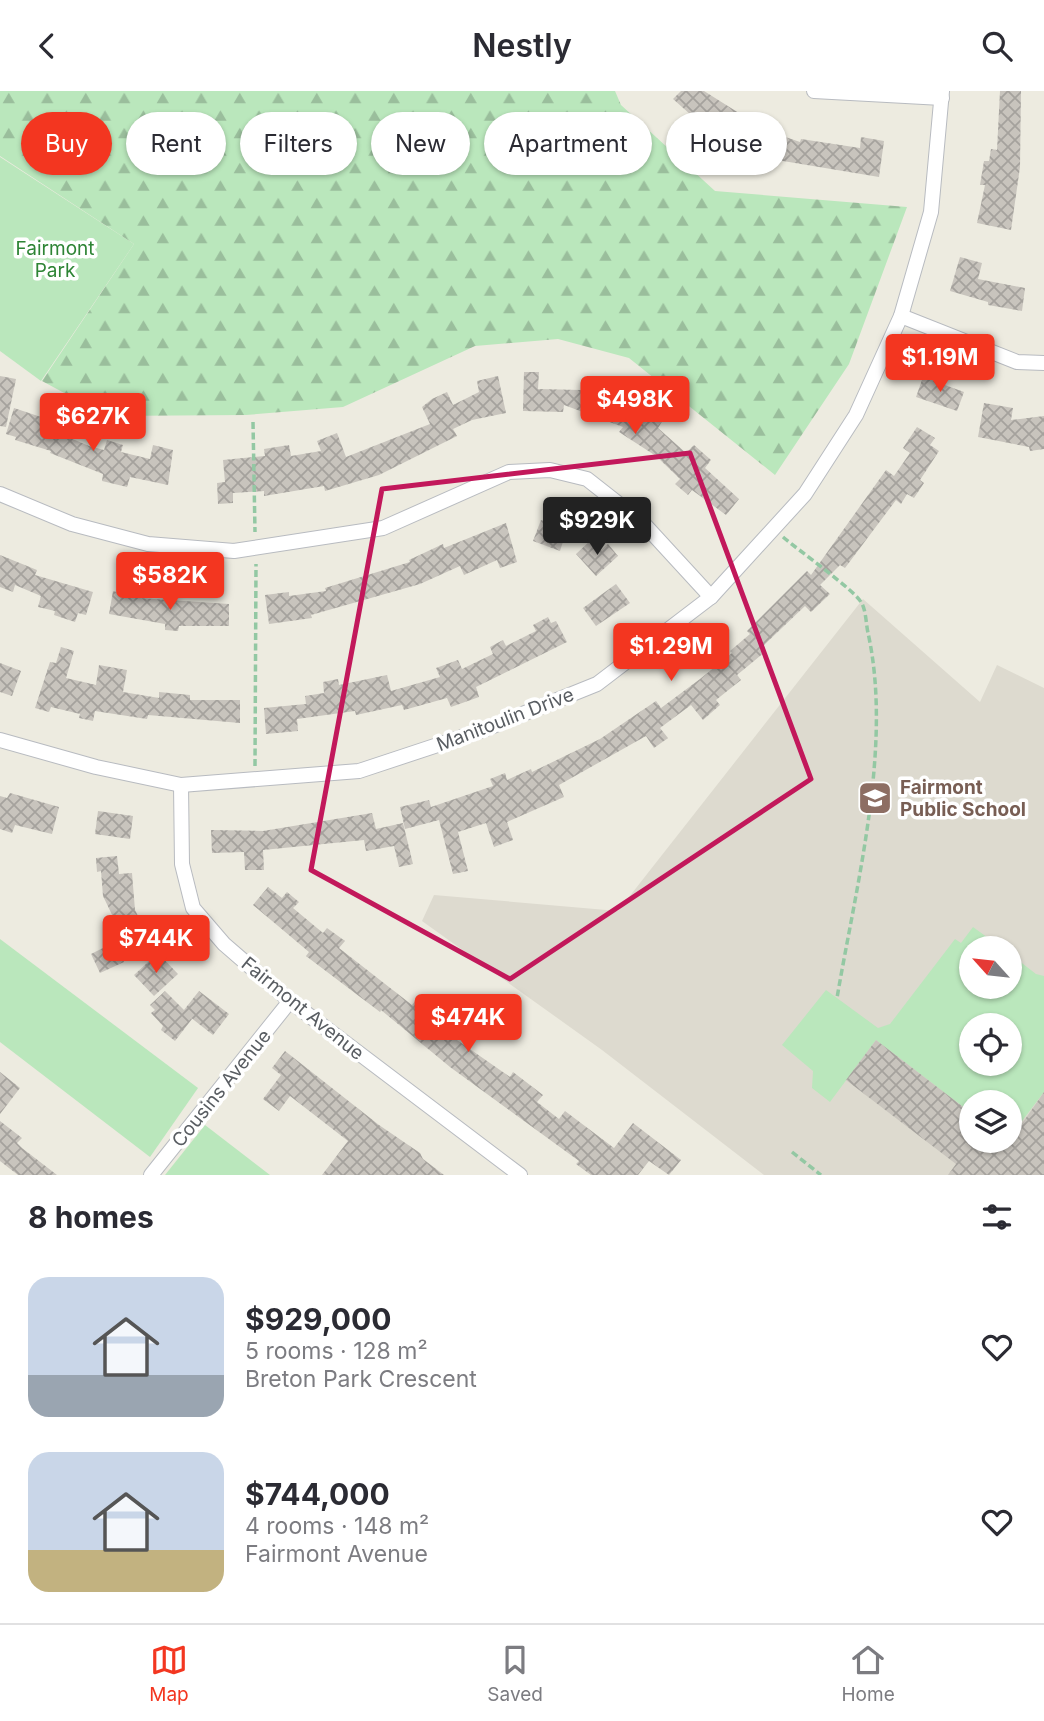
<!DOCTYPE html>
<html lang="en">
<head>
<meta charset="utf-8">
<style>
	:root { --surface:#fff; --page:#f7f7f7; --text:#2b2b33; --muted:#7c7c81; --line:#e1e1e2; --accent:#f33620 }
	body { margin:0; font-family:Inter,sans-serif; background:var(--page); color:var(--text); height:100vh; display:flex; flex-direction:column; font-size:26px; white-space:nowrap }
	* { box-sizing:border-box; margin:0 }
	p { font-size:23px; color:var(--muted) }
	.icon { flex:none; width:38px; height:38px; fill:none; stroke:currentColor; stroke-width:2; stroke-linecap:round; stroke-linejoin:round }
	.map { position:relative; height:1084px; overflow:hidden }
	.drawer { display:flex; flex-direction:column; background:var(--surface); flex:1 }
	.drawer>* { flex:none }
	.guide { position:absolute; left:21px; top:21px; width:1003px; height:63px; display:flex; gap:14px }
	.needle { width:46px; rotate:297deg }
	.buttons { position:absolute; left:959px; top:845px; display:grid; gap:14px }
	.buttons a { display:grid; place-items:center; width:63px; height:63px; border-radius:50%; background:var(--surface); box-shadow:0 2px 5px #0004; font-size:35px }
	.price { position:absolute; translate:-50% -60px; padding:0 16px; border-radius:7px; background:var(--accent); color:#fff; font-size:23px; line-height:46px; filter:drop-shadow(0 2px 4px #0008) }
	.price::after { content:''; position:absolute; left:50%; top:42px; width:21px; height:16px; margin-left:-10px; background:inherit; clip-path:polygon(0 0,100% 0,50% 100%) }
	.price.active { background:#222; color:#fff }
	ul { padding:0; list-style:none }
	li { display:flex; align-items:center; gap:21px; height:175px; padding:0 28px }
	li span { display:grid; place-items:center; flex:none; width:196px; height:140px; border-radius:21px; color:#555 }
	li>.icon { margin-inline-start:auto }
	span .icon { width:84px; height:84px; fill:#fffc; stroke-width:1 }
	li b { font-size:30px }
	h2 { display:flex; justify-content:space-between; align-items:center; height:84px; padding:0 28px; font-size:30px }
	.tag { padding:0 24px; border-radius:32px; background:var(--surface); box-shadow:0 2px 5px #0004; font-size:24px; line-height:63px }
	.tag.active { background:var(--accent); color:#fff }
	header { display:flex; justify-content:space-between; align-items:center; height:91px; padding:0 28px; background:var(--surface); font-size:32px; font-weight:600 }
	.dock { display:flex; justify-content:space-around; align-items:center; height:98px; border-top:2px solid var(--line); background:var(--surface); font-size:19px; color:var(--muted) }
	.dock a { display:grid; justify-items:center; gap:4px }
	.dock .active { color:var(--accent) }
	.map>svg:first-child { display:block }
	.education { fill:#dddacf; fill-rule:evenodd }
	.green { fill:#bae7bc; fill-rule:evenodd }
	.forest { fill:url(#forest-firs) }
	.building { fill:url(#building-cross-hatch) }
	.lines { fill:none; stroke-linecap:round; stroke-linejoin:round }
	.minor-casing { stroke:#b8bbc0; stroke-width:16 }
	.path { stroke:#93c8a3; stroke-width:3.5; stroke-dasharray:7 3.5; stroke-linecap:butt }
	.minor { stroke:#fff; stroke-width:14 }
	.marked { fill:none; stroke:#c2185b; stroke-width:5; stroke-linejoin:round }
	.labels { text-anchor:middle; stroke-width:7; stroke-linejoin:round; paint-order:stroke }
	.park-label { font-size:19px; fill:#2e8435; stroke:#fff }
	.street-label { font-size:19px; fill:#595d62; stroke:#fff }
	.education-label { font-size:19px; font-weight:bold; fill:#785e54; stroke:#fff; text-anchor:start }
</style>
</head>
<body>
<header><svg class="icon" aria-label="back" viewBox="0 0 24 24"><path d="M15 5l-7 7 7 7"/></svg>Nestly<svg class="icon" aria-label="search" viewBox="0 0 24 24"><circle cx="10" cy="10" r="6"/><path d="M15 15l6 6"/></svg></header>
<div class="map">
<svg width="1044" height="1084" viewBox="0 0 1044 1084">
	<defs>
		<pattern id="forest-firs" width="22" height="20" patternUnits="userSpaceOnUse" patternTransform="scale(1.75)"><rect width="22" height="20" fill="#bae7bc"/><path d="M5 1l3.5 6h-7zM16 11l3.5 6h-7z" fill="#9abe9c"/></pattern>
		<pattern id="building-cross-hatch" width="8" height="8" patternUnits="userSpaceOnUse" patternTransform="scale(1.75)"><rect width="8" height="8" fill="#c8c4bd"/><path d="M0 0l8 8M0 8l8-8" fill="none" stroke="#a5a29d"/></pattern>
	</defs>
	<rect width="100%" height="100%" fill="#edebe0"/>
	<path class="education" d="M863,508L980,611L997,574L1044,597V1084H764L602,959L422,830L434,804L618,820ZM971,858H1010V896H971ZM971,934H1010V973H971ZM971,1012H1010V1050H971Z"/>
	<g class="green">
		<polygon points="0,66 134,153 41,290 0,260"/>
		<path d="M973,836L1002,857L971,858V896H1010V863L1036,883L1044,885V1001L1010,1046V1012H971V1022L876,949L830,1011L812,997L813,980L782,954L826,899L878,937L890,933L955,848L961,852ZM1010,934V973H971V934Z"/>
		<polygon points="0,848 198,997 150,1066 0,951"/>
		<polygon points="205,1034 270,1084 165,1084"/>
	</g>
	<polygon class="forest" points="0,0 615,0 621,14 715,100 907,116 849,273 775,384 629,267 558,248 475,255 343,316 246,324 107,325 42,290 134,153 0,65"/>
	<g class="building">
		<polygon points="681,0 704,0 750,29 747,33 800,51 801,48 860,57 861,46 884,50 879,86 783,70 749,59 722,40 717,47 673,8"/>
		<polygon points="1000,0 1021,0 1020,76 1011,139 977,132 985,94 980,94 984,70 989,70 991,58 997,59"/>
		<polygon points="960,166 982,172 978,188 1025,197 1022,220 988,214 988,211 950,200"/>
		<polygon points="524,281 539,281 538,298 581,299 582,295 623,310 621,315 641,329 647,319 663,329 658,337 686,362 694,354 711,369 705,377 739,408 726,424 692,399 688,404 675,393 680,388 656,365 619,341 623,336 564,314 563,321 523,320"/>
		<polygon points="0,285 16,288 6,336 0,335"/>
		<polygon points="498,285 506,322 472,329 453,338 457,345 379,384 325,400 324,395 264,405 264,400 233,402 233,412 218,413 217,392 225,391 223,369 265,365 264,358 289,354 291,365 321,360 317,350 337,342 346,366 430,333 422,316 432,308 447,301 453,314 479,301 477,290"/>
		<polygon points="923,286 964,301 957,320 916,306"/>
		<polygon points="984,312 1013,317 1011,329 1044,325 1044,358 1030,360 1029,356 978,346"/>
		<polygon points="14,317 44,327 42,335 89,355 104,359 107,349 123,354 121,361 150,368 153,354 173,359 168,394 130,386 127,396 102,390 103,383 50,362 51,360 15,349 16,346 6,343"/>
		<polygon points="917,336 935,347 930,354 939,360 920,389 924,392 914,407 907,403 901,413 896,409 845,477 840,474 820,494 830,503 811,521 805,515 762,556 766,560 737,584 741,589 716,609 720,614 703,629 691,614 660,637 668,647 654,657 646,645 559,694 564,706 507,731 513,749 494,756 486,732 458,741 468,780 453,783 439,729 405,738 400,716 429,709 431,716 493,695 490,688 505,682 507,689 531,678 532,681 600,648 656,610 661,617 700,588 732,562 730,560 750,543 747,540 807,480 811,484 886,379 894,385 910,362 903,357"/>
		<polygon points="541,429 567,438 560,460 533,450"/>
		<polygon points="506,432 517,471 500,477 497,469 464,484 460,475 420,493 311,524 312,527 269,533 265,504 289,501 289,505 326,500 325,497 410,471 409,469 443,453 444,457"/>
		<polygon points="592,448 601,459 608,453 618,465 596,485 576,463"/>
		<polygon points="0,464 37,479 35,484 93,501 86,524 78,522 75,531 54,524 55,520 38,516 41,505 15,494 13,501 0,496"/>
		<polygon points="616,493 630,512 596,535 583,517"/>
		<polygon points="113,500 139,507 229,513 229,535 179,535 178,540 165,539 165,533 109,523"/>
		<polygon points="548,526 551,532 556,530 567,551 476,596 479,606 451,616 447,607 404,619 402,614 356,624 355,620 297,628 298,640 266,643 264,617 306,613 305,605 324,602 323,591 338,588 339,594 387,584 391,600 440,586 436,577 458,569 462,578 493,563 490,556 503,549 506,555 536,540 533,534"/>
		<polygon points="61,556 74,560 66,587 96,594 99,574 127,579 123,601 159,607 159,601 190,604 190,609 240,609 240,632 148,624 147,628 95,620 93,630 79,627 80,623 51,616 49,621 35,617 50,571 56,572"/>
		<polygon points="0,572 21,580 12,605 0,601"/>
		<polygon points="10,702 59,716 52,743 15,734 12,742 0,738 0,705 7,707"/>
		<polygon points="98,720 133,725 130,748 95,743"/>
		<polygon points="372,722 376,738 403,732 413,773 399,776 394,755 366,760 364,749 263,759 264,779 245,779 244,761 212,762 211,739 263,740"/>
		<polygon points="117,765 119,783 132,782 135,819 147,843 126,853 103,805 101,780 97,781 96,767"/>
		<polygon points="268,796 282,807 287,801 299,811 293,817 323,842 327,837 345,850 339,857 412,914 420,904 443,921 434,933 510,986 513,981 543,1004 537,1011 559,1028 565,1020 614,1057 633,1032 681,1069 669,1084 649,1070 638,1084 591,1084 576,1073 579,1070 450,976 381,919 380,921 306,865 309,861 253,814"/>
		<polygon points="115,851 124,871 100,882 91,863"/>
		<polygon points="158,862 178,883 154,905 134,884"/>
		<polygon points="165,900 184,919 199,900 229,923 213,944 190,926 192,928 175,950 161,939 163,935 151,922 155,919 150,914"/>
		<polygon points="876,949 971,1022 971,1050 1010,1050 1044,1001 1044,1084 948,1084 956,1073 846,989"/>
		<polygon points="285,960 379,1034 420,1062 423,1068 444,1084 322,1084 348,1050 290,1005 279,1020 263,1008 281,984 272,977"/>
		<polygon points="0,981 20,997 0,1023"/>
		<polygon points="0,1030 22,1047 17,1052 22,1057 57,1084 18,1084 0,1070"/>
	</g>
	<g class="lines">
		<g class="minor-casing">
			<g id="minor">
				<polyline points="814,0 942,7"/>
				<polyline points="901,225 1017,271 1044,272"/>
				<polyline points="0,403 72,433 148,453 234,460 383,437 509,381 550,379 587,388 643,432 711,506"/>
				<polyline points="0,649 96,676 181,694 359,680 483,639 597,593 711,506 805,403 856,324 901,225 931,121 942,0"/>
				<polyline points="181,694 182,773 193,817 224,853 290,910 520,1084"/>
				<polyline points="151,1084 290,910"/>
			</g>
		</g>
		<g class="path">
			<polyline points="253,331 255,441"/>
			<path d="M783,446C798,459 853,498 861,511C866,518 866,533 868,542C893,654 856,795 837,907"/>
			<polyline points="255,675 256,473"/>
			<polyline points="792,1061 821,1084"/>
		</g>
		<use href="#minor" class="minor"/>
	</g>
	<path class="marked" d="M690,362L811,688L510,888L311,779L382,398Z"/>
	<defs>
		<g id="school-square" transform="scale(1.75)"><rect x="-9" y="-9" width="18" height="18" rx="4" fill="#8d6e63" stroke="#fff"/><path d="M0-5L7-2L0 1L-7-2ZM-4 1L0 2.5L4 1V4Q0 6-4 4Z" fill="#fff"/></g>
	</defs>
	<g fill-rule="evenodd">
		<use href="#school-square" x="875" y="707"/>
	</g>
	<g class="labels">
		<g class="park-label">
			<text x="55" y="164">Fairmont<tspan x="55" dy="22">Park</tspan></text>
		</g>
		<g class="street-label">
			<text transform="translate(505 628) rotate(-21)" y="7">Manitoulin Drive</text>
			<text transform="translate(303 917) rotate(39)" y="7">Fairmont Avenue</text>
			<text transform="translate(221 997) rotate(-51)" y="7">Cousins Avenue</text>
		</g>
		<g class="education-label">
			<text x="900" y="703">Fairmont<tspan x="900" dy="22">Public School</tspan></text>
		</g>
	</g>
</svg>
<div class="buttons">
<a><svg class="needle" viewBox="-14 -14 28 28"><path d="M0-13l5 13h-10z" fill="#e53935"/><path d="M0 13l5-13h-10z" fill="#7c7c81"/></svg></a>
<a><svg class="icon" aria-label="locate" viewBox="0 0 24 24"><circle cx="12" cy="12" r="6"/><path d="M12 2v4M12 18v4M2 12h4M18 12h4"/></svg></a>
<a><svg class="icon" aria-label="layers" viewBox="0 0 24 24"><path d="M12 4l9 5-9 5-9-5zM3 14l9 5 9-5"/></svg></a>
</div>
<b class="price" style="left:940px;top:303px">$1.19M</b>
<b class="price" style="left:635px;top:345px">$498K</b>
<b class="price" style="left:93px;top:362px">$627K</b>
<b class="price active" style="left:597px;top:466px">$929K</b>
<b class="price" style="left:170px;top:521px">$582K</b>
<b class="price" style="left:671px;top:592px">$1.29M</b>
<b class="price" style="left:156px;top:884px">$744K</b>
<b class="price" style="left:468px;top:963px">$474K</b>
<div class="guide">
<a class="tag active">Buy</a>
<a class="tag">Rent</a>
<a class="tag">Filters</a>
<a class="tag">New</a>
<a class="tag">Apartment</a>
<a class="tag">House</a>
</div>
</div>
<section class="drawer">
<h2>8 homes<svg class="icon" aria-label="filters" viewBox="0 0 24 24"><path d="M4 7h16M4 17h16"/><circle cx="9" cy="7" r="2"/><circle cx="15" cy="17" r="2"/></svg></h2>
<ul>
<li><span style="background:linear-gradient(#c9d6e8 70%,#9aa5b1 0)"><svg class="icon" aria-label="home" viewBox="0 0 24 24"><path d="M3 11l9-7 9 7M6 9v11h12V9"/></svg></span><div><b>$929,000</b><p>5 rooms · 128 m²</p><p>Breton Park Crescent</p></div><svg class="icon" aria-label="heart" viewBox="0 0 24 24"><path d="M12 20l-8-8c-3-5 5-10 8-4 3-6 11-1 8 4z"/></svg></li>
<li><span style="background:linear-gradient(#c9d6e8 70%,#c2b280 0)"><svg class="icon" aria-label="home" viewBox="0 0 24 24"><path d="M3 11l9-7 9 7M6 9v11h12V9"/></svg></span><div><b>$744,000</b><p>4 rooms · 148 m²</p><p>Fairmont Avenue</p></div><svg class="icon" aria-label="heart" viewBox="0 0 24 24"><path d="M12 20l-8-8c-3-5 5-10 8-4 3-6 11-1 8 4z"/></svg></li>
</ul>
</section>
<nav class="dock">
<a class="active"><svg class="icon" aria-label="map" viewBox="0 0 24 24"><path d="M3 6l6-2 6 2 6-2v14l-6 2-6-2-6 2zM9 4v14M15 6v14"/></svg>Map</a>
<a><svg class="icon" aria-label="saved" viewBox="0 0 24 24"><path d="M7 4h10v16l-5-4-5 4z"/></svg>Saved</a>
<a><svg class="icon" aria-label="home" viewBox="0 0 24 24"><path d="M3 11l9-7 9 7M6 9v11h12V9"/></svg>Home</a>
</nav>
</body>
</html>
